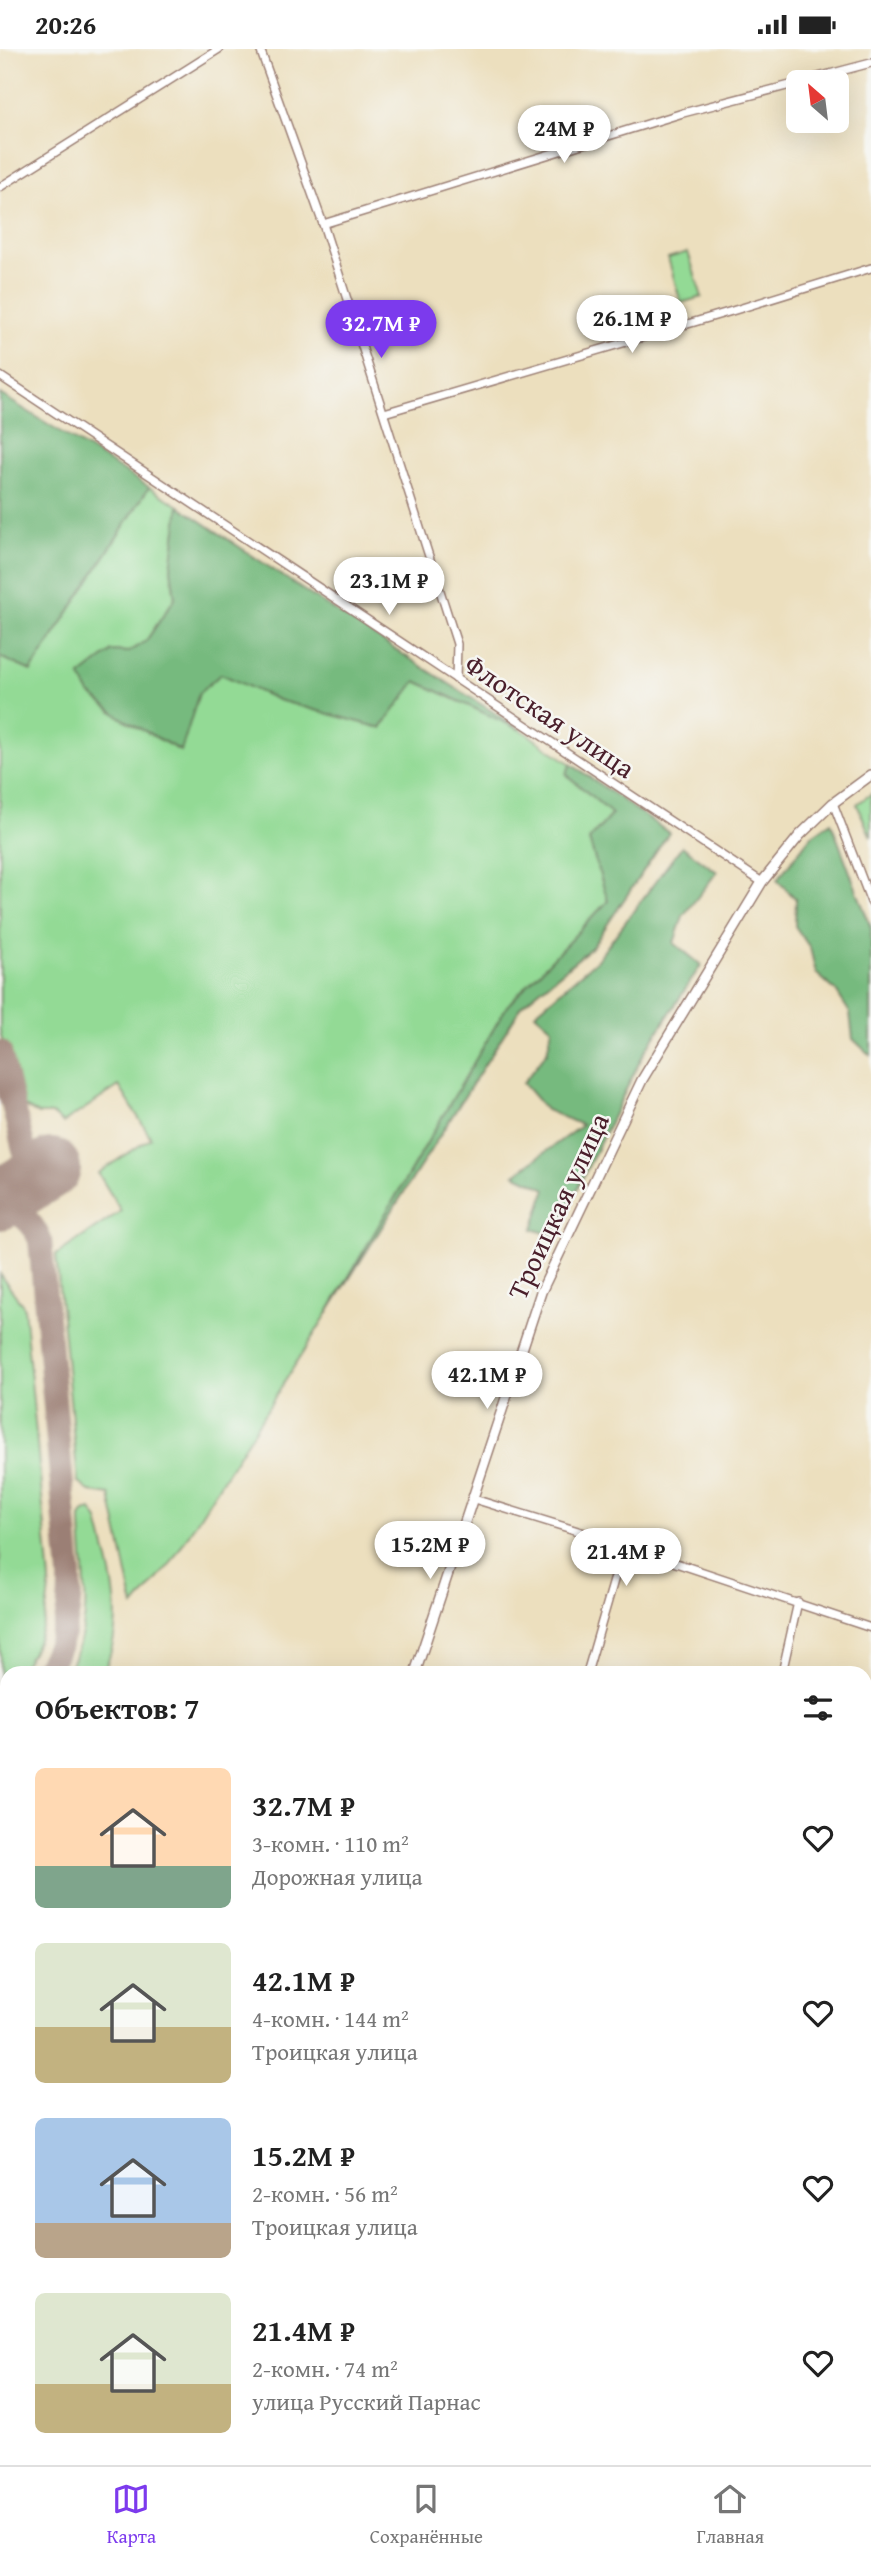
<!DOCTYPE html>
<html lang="ru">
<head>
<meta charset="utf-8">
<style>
	:root { --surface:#fff; --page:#f6f6f6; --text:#222; --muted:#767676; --line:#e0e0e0; --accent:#7c3aed }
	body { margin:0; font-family:"Gentium Book Plus",serif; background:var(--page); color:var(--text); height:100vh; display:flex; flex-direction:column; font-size:26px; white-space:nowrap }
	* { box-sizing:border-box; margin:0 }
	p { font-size:23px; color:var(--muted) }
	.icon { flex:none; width:38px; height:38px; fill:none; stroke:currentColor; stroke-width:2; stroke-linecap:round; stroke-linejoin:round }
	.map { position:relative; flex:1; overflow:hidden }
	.side { position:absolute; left:0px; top:1617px; width:872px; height:800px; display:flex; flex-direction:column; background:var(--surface); border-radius:21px 21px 0 0; box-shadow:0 7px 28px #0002 }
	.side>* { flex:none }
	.needle { width:46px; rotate:332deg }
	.controls { position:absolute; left:786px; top:21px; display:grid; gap:14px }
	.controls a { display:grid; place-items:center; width:63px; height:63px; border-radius:10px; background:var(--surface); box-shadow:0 7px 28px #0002; font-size:35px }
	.price { position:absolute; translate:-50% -60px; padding:0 16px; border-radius:24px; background:#fff; color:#222; font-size:23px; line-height:46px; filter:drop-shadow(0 2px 4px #0008) }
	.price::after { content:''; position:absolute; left:50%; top:42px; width:21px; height:16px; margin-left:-10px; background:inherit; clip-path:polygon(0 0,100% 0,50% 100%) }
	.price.current { background:var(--accent); color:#fff }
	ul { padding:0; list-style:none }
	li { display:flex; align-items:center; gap:21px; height:175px; padding:0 35px }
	li span { display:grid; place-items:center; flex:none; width:196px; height:140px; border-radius:10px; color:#555 }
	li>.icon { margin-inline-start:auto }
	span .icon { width:84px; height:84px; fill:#fffc; stroke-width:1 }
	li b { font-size:30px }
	h2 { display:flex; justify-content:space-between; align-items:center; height:84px; padding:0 35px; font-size:30px }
	.status { display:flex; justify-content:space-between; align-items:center; height:49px; padding:0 35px; background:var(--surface); direction:ltr }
	.status svg { height:19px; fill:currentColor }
	.menu { display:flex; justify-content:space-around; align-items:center; height:98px; border-top:2px solid var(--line); background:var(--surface); font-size:19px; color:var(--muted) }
	.menu a { display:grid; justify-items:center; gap:4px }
	.menu .current { color:var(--accent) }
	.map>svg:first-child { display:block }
	.green { fill:#93da95; stroke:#6e7c60; stroke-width:2 }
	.forest { fill:#76ba7e; stroke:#606c54; stroke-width:2 }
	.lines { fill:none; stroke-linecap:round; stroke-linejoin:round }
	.taxiway { stroke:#9b7f74; stroke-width:24 }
	.runway { stroke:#9b7f74; stroke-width:60 }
	.minor-casing { stroke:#9b7f74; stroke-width:10 }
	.tertiary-casing { stroke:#9b7f74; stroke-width:12 }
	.secondary-casing { stroke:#9b7f74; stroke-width:13 }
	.minor { stroke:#fff; stroke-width:7 }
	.tertiary { stroke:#fff; stroke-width:9 }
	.secondary { stroke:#fff; stroke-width:10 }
	.labels { text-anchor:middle; stroke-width:5; stroke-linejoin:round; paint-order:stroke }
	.street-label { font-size:28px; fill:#4a1f2b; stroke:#f6f6f2 }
</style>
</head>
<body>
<div class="status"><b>20:26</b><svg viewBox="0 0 49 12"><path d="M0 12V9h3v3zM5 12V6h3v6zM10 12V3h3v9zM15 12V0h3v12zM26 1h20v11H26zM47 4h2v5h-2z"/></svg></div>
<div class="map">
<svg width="871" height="2416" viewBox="0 0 871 2416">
	<rect width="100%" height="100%" fill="#f6f6f2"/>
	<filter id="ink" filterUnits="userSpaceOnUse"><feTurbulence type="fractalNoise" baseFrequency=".0143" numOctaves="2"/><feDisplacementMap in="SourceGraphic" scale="14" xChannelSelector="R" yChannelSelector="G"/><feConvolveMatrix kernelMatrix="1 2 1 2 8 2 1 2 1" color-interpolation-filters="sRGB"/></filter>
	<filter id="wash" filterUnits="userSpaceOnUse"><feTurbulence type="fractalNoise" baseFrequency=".00686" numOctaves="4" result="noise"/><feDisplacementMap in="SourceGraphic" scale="28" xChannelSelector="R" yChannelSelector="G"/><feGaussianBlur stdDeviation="1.57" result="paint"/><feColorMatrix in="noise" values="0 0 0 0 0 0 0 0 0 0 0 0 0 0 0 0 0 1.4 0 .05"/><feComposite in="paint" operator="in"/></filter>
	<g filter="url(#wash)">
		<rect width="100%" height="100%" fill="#ecdfbe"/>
		<g class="green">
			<polygon points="688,203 702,248 681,254 668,209"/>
			<polygon points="149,438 179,457 171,520 175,549 146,592 129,603 111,602 90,645 123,670 180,702 199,644 221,624 278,651 416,632 523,682 571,715 566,725 612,765 589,791 608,852 507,957 327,1265 170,1515 134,1558 110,1446 90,1443 78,1433 56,1206 121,1162 98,1124 151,1089 119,1037 63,1074 52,1065 38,1065 17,1054 0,982 0,608 31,622"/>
			<polygon points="871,745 871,788 857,755"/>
			<path d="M0,1225L24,1258L50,1532C46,1569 42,1594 18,1624H7V1638L0,1647Z"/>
			<path d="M91,1461L98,1471C111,1526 128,1569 103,1624H66C98,1571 81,1526 81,1469L84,1463Z"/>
			<polygon points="7,1703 7,1740 0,1748 0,1712"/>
		</g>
		<g class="forest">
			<polygon points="0,345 149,438 31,622 0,608"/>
			<polygon points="179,457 318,551 523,682 416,632 381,679 278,651 221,625 199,644 181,702 123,670 90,645 80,627 112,602 129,603 146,592 175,549 171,520"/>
			<polygon points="571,715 669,784 592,898 523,955 327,1265 507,957 608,852 589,791 612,765 566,725"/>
			<polygon points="831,773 871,879 871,1007 853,990 850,964 836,942 816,924 810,899 795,877 796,850 777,831 811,787"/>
			<polygon points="682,797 717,823 683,867 674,894 701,916 644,1004 554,1187 533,1180 546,1140 515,1125 582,1076 546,1061 523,1034 547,1003 552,979 535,964 597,911"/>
		</g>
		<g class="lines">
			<g class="taxiway">
				<polyline points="0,1003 25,1105 26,1115 21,1138"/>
				<path d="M0,1160C21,1162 32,1172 40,1191L70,1527C71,1562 65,1595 43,1624"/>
				<polyline points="0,1679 7,1670"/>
			</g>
			<polyline class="runway" points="0,1151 51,1119"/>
		</g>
	</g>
	<g filter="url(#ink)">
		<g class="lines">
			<g class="minor-casing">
				<g id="minor">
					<polyline points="260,0 323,175 457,595 456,630"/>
					<polyline points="799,33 871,14"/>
					<polyline points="0,138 219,0"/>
					<polyline points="323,175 683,64 798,34"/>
					<polyline points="0,327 762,833"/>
					<polyline points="384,364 732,262 871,219"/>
					<polyline points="833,754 871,853"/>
					<polyline points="474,1450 604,1490 871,1579"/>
					<polyline points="587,1624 624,1497"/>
					<polyline points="782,1624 798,1553"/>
					<polyline points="864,2186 871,2205"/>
					<polyline points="583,2410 595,2416"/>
					<polyline points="357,2416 359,2410"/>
					<polyline points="549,2416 552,2410"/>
				</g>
			</g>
			<g class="tertiary-casing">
				<g id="tertiary">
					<polyline points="415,1624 541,1243 642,1031 762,833 800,786 833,754 871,726"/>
					<polyline points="153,2416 155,2410"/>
				</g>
			</g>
			<g class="secondary-casing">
				<polyline id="secondary" points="871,1718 868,1798 871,1832"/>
			</g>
			<use href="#minor" class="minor"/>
			<use href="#tertiary" class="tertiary"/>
			<use href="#secondary" class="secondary"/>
		</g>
	</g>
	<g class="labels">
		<g class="street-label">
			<text transform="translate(550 667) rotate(34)" y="10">Флотская улица</text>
			<text transform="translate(558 1157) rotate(-65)" y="10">Троицкая улица</text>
		</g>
	</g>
</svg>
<div class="controls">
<a><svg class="needle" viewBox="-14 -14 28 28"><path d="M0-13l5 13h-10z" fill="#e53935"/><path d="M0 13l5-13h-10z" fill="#767676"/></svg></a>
</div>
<b class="price" style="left:564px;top:116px">24M ₽</b>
<b class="price" style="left:632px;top:306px">26.1M ₽</b>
<b class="price current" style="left:381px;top:311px">32.7M ₽</b>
<b class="price" style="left:389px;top:568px">23.1M ₽</b>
<b class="price" style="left:487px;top:1362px">42.1M ₽</b>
<b class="price" style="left:430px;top:1532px">15.2M ₽</b>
<b class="price" style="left:626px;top:1539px">21.4M ₽</b>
<section class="side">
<h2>Объектов: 7<svg class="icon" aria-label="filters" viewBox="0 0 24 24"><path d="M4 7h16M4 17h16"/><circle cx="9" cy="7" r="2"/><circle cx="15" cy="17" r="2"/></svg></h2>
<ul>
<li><span style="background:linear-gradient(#ffd9b3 70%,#7fa58c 0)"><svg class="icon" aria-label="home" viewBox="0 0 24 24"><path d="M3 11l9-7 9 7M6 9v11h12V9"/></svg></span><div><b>32.7M ₽</b><p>3-комн. · 110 m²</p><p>Дорожная улица</p></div><svg class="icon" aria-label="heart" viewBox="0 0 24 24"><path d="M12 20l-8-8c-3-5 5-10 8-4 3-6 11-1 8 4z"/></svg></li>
<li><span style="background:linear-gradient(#dfe7d0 60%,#c2b280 0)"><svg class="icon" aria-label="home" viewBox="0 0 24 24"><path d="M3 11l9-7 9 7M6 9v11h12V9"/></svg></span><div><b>42.1M ₽</b><p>4-комн. · 144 m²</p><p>Троицкая улица</p></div><svg class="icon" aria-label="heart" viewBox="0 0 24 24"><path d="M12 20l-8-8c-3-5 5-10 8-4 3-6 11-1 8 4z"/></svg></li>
<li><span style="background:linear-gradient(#a9c7e8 75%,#b9a48a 0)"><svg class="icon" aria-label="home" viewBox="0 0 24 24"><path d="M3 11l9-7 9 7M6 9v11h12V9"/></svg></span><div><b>15.2M ₽</b><p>2-комн. · 56 m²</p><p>Троицкая улица</p></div><svg class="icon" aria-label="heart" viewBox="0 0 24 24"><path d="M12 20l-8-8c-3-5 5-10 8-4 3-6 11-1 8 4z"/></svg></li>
<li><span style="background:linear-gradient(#dfe7d0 65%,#c2b280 0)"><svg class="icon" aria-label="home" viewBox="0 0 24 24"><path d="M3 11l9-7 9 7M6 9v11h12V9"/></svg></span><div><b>21.4M ₽</b><p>2-комн. · 74 m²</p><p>улица Русский Парнас</p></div><svg class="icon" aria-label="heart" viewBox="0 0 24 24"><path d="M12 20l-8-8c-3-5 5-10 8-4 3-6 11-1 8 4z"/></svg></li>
</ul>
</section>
</div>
<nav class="menu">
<a class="current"><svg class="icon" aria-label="map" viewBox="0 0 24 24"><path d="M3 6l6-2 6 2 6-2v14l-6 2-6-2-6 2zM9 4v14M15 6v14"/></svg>Карта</a>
<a><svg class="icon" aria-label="saved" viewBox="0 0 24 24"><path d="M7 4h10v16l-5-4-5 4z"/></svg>Сохранённые</a>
<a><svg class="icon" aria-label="home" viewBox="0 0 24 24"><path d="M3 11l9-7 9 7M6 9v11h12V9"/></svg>Главная</a>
</nav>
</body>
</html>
